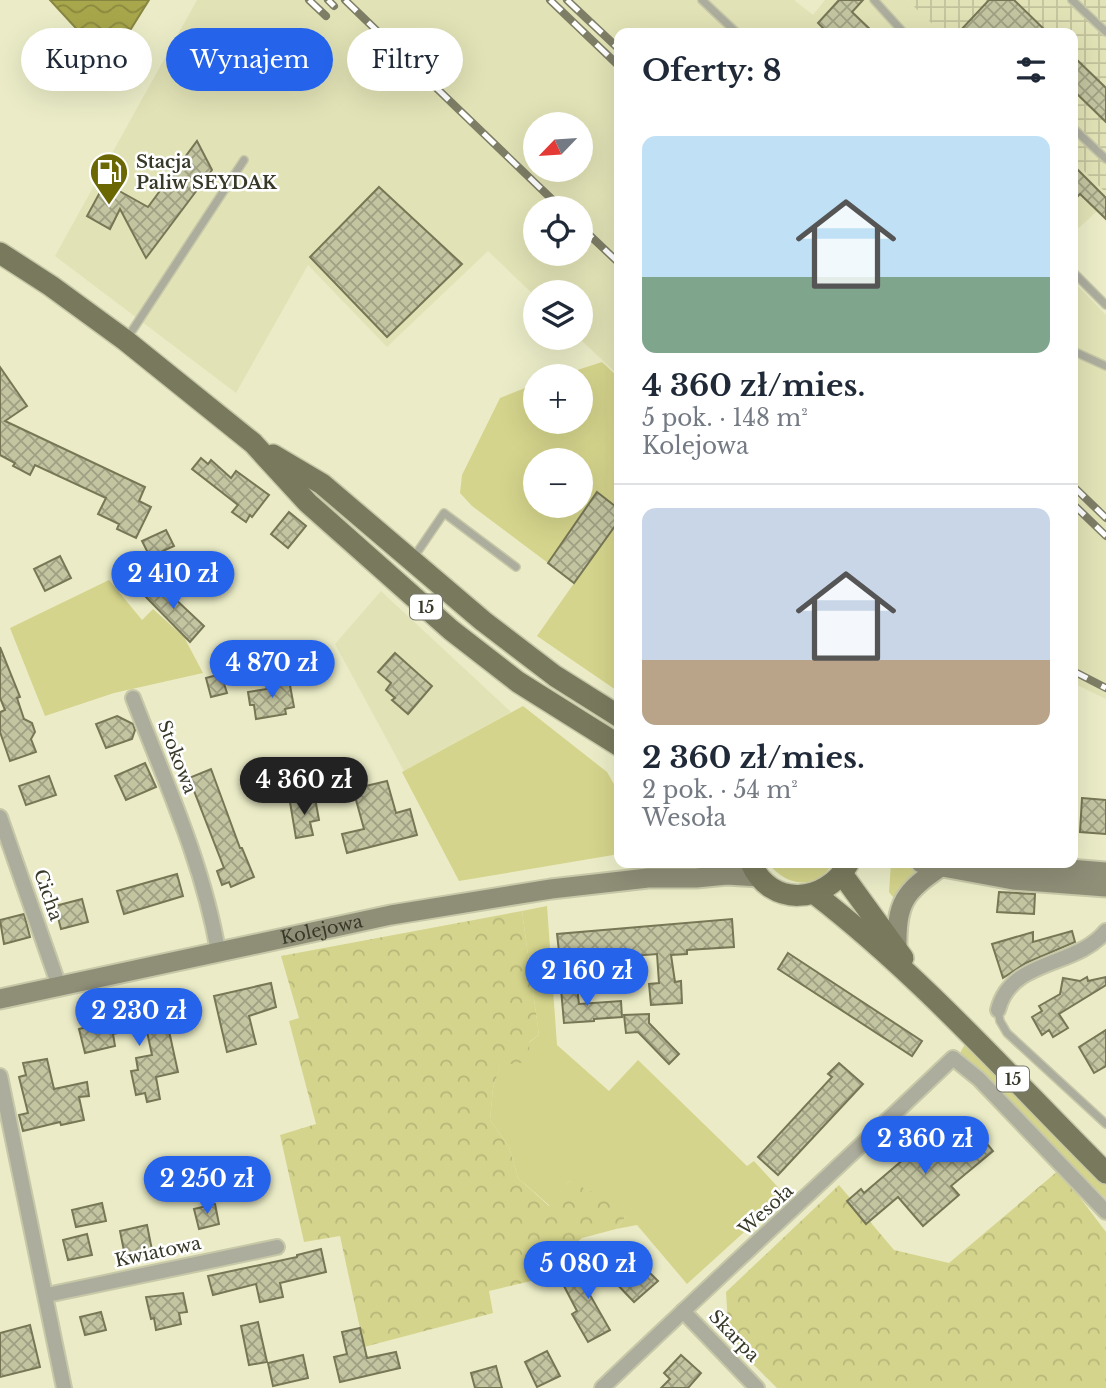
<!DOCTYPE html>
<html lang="pl">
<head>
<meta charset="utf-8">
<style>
	:root { --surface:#fff; --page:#f6f6f7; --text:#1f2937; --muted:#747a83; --line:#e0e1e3; --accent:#2563eb }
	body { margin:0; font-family:"Libre Baskerville",serif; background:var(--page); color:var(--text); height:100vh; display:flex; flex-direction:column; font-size:26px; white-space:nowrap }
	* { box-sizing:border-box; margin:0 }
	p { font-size:23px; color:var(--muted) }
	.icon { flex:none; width:38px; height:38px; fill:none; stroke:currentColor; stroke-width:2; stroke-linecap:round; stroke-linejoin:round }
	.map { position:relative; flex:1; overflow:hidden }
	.panel { position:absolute; left:614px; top:28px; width:464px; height:840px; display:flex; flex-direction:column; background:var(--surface); border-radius:14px; box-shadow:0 7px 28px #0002 }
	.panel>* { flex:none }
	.top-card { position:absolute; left:21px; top:28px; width:488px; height:63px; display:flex; gap:14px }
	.needle { width:46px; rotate:245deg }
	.tools { position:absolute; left:523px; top:112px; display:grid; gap:14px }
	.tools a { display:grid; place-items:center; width:70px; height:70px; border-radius:50%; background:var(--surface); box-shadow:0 7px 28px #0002; font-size:35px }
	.price { position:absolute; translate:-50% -60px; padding:0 16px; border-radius:24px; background:var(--accent); color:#fff; font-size:23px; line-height:46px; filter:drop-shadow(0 2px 4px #0008) }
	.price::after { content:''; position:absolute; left:50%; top:42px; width:21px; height:16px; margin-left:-10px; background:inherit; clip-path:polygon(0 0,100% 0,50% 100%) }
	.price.on { background:#222; color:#fff }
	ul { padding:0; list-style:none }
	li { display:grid; align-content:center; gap:14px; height:371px; padding:0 28px }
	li+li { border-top:2px solid var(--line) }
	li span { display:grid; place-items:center; height:217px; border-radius:14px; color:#555 }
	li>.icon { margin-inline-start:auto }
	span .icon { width:126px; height:126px; fill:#fffc; stroke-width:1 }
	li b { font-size:30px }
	h2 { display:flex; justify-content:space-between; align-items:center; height:84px; padding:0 28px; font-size:30px }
	.tag { padding:0 24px; border-radius:32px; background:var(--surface); box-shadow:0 7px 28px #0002; font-size:24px; line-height:63px }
	.tag.on { background:var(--accent); color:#fff }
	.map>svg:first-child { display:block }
	.built { fill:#e1e2b5; fill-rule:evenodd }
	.industrial { fill:url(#industrial-grid) }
	.green { fill:#d4d48c; fill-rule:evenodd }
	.forest { fill:url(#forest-crowns) }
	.water { fill:url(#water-waves); stroke:#878641; stroke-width:2 }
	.building { fill:url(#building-cross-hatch); stroke:#777756; stroke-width:2 }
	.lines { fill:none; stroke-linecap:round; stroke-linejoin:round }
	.lane-casing { stroke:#c7c8a8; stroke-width:10 }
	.street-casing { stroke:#c7c8a8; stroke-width:18 }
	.secondary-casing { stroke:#c7c8a8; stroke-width:23 }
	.primary-casing { stroke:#c7c8a8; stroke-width:24 }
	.lane { stroke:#acad9d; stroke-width:7 }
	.street { stroke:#acad9d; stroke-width:14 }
	.secondary { stroke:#8f8f78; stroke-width:19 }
	.primary { stroke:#797a5d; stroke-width:21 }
	.rail-casing { stroke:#7e7e67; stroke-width:8 }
	.rail { stroke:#fff; stroke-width:5; stroke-dasharray:16; stroke-linecap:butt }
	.labels { text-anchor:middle; stroke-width:5; stroke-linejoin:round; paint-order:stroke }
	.shield { fill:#fff; stroke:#74746a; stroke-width:2 }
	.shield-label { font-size:16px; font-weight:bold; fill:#39392a }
	.poi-label { font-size:18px; font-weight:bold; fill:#39392a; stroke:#fff; text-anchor:start }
	.street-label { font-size:18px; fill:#39392a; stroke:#fff }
</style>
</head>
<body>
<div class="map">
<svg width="1106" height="1388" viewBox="0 0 1106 1388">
	<defs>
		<pattern id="industrial-grid" width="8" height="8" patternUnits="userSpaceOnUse" patternTransform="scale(1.75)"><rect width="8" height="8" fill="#e1e2b5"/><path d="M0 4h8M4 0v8" fill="none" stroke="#c2c39c"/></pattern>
		<pattern id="forest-crowns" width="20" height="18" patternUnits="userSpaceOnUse" patternTransform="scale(1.75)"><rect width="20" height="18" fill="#d4d48c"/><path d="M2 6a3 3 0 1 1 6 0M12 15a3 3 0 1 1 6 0" fill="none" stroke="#b7b779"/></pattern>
		<pattern id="water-waves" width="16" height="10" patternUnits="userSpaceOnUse" patternTransform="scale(1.75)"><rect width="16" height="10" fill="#a8a74b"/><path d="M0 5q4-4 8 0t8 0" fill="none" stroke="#8a893f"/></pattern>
		<pattern id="building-cross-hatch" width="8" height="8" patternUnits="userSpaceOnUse" patternTransform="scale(1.75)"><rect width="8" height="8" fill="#c3c4a0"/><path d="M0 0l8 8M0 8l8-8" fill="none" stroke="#9fa083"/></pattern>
	</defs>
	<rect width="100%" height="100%" fill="#ebecc7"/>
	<g class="built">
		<path d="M197,0H794L813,15L825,0H907L942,33H620L619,376L579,338H581V292H536L535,296L488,251L387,347L308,265L236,393L55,256ZM536,124H581V170H536ZM536,208H581V254H536Z"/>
		<polygon points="1073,160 1106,193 1106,203 1073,233"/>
		<polygon points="1073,281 1106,315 1106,699 1073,683"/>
		<polygon points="381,591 511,712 404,771 335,644"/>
	</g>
	<polygon class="industrial" points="907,0 1106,0 1106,193 1073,160 1073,33 942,33"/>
	<g class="green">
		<path d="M602,362L619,378V510L597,493L548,563L472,506L460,493L462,475L500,398L535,384L536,422H581V376H559ZM536,460H581V506H536Z"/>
		<polygon points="619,519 619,692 537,636"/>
		<polygon points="109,580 142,620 153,609 184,637 203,673 114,693 45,716 10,628"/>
		<polygon points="523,706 607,772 619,793 619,854 459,881 402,772"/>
		<path d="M768,863H833C816,891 787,887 768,863Z"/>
		<polygon points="891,863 919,869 896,901 889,892"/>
		<polygon points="547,906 557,1045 609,1091 638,1060 747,1166 754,1161 785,1195 687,1284 637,1225 616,1229 626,1216 569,1181 550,1206 518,1178 509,1147 490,1120 493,1088 500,1064 539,1035 522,911"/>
		<polygon points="965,1044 1106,1185 1106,1199 960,1053"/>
	</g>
	<g class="forest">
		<polygon points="522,911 539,1035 529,1042 530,1062 500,1065 493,1088 490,1120 509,1147 518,1178 549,1206 569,1181 609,1200 626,1216 616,1229 582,1238 531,1281 489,1291 493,1313 364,1347 340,1236 304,1242 280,1135 316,1124 289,1021 299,1018 281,956"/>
		<polygon points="1059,1170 1106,1232 1106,1388 777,1388 729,1340 726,1292 839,1185 894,1250 949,1263"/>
	</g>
	<polygon class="water" points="50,0 149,0 109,64"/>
	<g class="building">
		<polygon points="839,0 863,0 852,12 874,33 829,33 824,29 818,23"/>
		<polygon points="989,0 1014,0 1048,33 958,33"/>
		<polygon points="1073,56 1106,88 1106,122 1073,90"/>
		<polygon points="197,141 212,170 146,258 120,209 110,229 87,216 105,183 148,207"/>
		<polygon points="1073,165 1106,198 1106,219 1080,194 1073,201"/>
		<polygon points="379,187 462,264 387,337 310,257"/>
		<polygon points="0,367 27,406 5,421 145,487 139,501 151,507 136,538 117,529 119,524 98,514 106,498 35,465 30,475 13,466 15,463 0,455"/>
		<polygon points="201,458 208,464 211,460 231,478 236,471 269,495 252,517 250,515 246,522 232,512 238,505 192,469"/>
		<polygon points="597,492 620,510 620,519 574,583 548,563"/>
		<polygon points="289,512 306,526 288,548 271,534"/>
		<polygon points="166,530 174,546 150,557 142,541"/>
		<polygon points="60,556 71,578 45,591 34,569"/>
		<polygon points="155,580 204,626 190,642 142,593"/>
		<polygon points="0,647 20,697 17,698 24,719 32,723 35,732 31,739 36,752 10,761 0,732 0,712 5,710 0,698"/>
		<polygon points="395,653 432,686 408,714 392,700 395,698 386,690 391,683 378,672"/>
		<polygon points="221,674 227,693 211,697 206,678"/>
		<polygon points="289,680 294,707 285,709 286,714 256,719 254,705 250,705 248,692 267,689 266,684"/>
		<polygon points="117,716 133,724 135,730 132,739 106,748 96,724"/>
		<polygon points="145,763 156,787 126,800 115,776"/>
		<polygon points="211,769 240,848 242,848 254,877 231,887 229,882 222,885 217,871 224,868 189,778"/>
		<polygon points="49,776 56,795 26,805 19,786"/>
		<polygon points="387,781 396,813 410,809 417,835 347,853 342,834 364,829 353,789"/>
		<polygon points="315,798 319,820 310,822 313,835 296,838 290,802"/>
		<polygon points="1082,798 1106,800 1106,834 1080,832"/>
		<polygon points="177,874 183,896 124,914 117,891"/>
		<polygon points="999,892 1035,894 1034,914 997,912"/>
		<polygon points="82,899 88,922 61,929 55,906"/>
		<polygon points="24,914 30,937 4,944 0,920"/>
		<polygon points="732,919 734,947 687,950 687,954 671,955 675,982 681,981 682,1003 651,1005 649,984 659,983 657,954 609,958 608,950 581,952 582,959 560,960 557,934"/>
		<polygon points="1072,931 1075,942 1026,963 1003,978 992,944 1033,932 1033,942"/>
		<polygon points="788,953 922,1041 912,1056 778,969"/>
		<polygon points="1087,977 1088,981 1106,977 1106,985 1059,1014 1068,1028 1053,1037 1049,1030 1042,1035 1032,1017 1042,1011 1039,1006 1060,994 1063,978 1080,981"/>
		<polygon points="271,983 276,1007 249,1016 256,1044 227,1052 214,996"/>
		<polygon points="577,988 579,1004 621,1001 622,1017 594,1019 594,1021 564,1023 561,989"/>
		<polygon points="164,1008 178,1072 156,1077 160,1099 147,1102 145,1093 136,1095 131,1071 138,1070 136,1058 152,1055 146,1027 113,1034 115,1046 85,1053 79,1029"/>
		<polygon points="649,1014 649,1023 679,1054 669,1064 638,1032 626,1033 624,1015"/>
		<polygon points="1106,1030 1106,1066 1094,1073 1079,1047"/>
		<polygon points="47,1059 54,1089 87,1082 89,1096 79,1097 84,1120 61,1125 60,1122 23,1131 19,1115 28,1113 19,1077 26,1075 23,1063"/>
		<polygon points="839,1063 863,1084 778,1175 758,1157 832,1077 828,1074"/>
		<polygon points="969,1122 993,1151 951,1186 959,1195 923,1226 898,1197 866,1224 847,1201 861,1189 864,1193 911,1153 934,1129 944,1137 953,1130 956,1134"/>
		<polygon points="102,1203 106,1221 76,1227 72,1210"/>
		<polygon points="215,1204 219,1224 199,1229 194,1209"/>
		<polygon points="147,1225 153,1255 126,1261 120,1231"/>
		<polygon points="87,1234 92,1255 68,1260 63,1240"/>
		<polygon points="321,1249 326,1272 280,1283 283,1297 260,1302 256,1284 213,1295 208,1276 297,1257 297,1255"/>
		<polygon points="592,1258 599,1266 607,1261 611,1265 586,1288 610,1330 588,1342 572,1314 577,1311 564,1286 582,1275 578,1271"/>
		<polygon points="631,1261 643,1274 647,1270 658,1281 634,1302 612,1279"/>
		<polygon points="183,1293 187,1312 179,1313 181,1324 156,1330 154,1318 151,1319 146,1297"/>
		<polygon points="101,1312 106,1330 85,1335 80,1317"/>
		<polygon points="258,1322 267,1362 249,1365 241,1326"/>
		<polygon points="30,1325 40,1367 0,1377 0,1333"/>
		<polygon points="360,1328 367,1358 396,1352 400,1368 340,1382 334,1357 347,1354 342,1332"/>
		<polygon points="547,1351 560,1376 537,1387 525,1362"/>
		<polygon points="303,1355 308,1378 273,1386 268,1363"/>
		<polygon points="681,1355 701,1373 688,1388 661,1388 670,1379 664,1373"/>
		<polygon points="496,1366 502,1388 475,1388 471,1373"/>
	</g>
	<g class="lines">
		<g class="lane-casing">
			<g id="lane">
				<polyline points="702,0 737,33"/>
				<polyline points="874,0 904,33"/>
				<polyline points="1072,0 1106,32"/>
				<polyline points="1073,128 1106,159"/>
				<polyline points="1073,272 1106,305"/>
				<polyline points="128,337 244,160"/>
				<polyline points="1073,351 1106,366"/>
				<polyline points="414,557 444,513 516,567"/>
				<polyline points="998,1010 1000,1021 1007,1033 1106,1124"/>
			</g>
		</g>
		<g class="street-casing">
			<g id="street">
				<path d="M133,698C165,781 203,863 218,951"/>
				<polyline points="0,817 59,986"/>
				<path d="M998,1010C1011,958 1076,968 1106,931"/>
				<polyline points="0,1076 64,1388"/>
				<polyline points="47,1295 277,1247"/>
				<polyline points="683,1311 757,1388"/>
				<path d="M602,1388C718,1277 837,1169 953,1058L979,1079L1106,1212"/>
			</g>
		</g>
		<g class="secondary-casing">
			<g id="secondary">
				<polyline points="921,863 1013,880 1106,887"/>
				<polyline points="997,863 1106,872"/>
				<path d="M897,950C896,902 904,892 942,866"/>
				<path id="s1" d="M0,999L391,915L551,889L648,878H696L727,875L759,877"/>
			</g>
		</g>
		<g class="primary-casing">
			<g id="primary">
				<polyline points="0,253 51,286 125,340 253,443 308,503 451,630 518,682 620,746"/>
				<polyline points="273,455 322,484 483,621 555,676 620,717"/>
				<path d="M751,863C770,908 826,904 848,864"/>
				<polyline points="842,874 903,958"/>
				<path d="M815,894C921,976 1011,1078 1106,1173"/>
			</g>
		</g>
		<use href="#lane" class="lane"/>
		<use href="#street" class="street"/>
		<use href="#secondary" class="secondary"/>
		<use href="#primary" class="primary"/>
		<g class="rail-casing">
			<g id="rail">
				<polyline points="309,0 326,16"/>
				<polyline points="328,0 334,6"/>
				<polyline points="345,0 561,208"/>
				<polyline points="550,0 620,67"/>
				<polyline points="567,0 620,50"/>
				<polyline points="581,227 620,264"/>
				<polyline points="1073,486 1106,518"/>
				<polyline points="1073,504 1106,536"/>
				<polyline points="1073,671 1106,688"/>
			</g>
		</g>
		<use href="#rail" class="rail"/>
	</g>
	<defs>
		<g id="fuel-pin" transform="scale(2.0125)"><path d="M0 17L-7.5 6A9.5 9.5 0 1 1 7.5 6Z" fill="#6b6803" stroke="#fff"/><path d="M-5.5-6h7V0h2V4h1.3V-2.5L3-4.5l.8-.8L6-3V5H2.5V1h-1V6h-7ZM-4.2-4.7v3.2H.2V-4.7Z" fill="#fff"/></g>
	</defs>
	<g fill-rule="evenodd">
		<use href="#fuel-pin" x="109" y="172"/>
	</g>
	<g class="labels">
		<g class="shield">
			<rect x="410" y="594.5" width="32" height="25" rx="5"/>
			<rect x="997" y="1066.5" width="32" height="25" rx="5"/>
		</g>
		<g class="shield-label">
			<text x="426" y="613">15</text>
			<text x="1013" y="1085">15</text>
		</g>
		<g class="poi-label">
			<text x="136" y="168">Stacja<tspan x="136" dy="21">Paliw SEYDAK</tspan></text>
		</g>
		<g class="street-label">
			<text transform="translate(177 757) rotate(69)" y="6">Stokowa</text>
			<text transform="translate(48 895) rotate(71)" y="6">Cicha</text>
			<text dy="6" stroke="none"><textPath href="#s1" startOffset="329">Kolejowa</textPath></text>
			<text transform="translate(766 1210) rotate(-42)" y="6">Wesoła</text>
			<text transform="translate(158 1252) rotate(-12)" y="6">Kwiatowa</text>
			<text transform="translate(734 1336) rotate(46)" y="6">Skarpa</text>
		</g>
	</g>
</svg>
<div class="tools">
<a><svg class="needle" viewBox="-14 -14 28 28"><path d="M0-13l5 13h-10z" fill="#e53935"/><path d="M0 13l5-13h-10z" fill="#747a83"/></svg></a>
<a><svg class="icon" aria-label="locate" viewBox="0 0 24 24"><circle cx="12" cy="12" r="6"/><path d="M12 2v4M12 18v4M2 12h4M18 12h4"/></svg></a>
<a><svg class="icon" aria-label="layers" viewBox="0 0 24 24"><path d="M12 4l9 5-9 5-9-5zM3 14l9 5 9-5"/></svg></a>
<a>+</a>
<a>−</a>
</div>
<b class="price" style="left:173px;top:611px">2 410 zł</b>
<b class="price" style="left:272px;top:700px">4 870 zł</b>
<b class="price on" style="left:304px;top:817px">4 360 zł</b>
<b class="price" style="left:587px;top:1008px">2 160 zł</b>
<b class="price" style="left:139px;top:1048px">2 230 zł</b>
<b class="price" style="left:925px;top:1176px">2 360 zł</b>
<b class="price" style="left:207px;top:1216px">2 250 zł</b>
<b class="price" style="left:588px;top:1301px">5 080 zł</b>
<div class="top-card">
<a class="tag">Kupno</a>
<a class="tag on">Wynajem</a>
<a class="tag">Filtry</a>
</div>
<section class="panel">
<h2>Oferty: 8<svg class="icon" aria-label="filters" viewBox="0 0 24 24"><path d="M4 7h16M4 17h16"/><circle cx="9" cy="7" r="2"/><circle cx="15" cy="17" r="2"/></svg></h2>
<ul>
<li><span style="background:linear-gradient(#bfe0f5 65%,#7fa58c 0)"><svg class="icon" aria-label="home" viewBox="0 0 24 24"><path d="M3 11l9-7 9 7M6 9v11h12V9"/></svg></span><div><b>4 360 zł/mies.</b><p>5 pok. · 148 m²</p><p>Kolejowa</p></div></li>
<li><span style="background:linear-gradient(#c9d6e8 70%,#b9a48a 0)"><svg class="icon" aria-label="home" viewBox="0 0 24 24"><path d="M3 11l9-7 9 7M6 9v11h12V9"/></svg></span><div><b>2 360 zł/mies.</b><p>2 pok. · 54 m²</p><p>Wesoła</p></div></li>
</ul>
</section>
</div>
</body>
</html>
